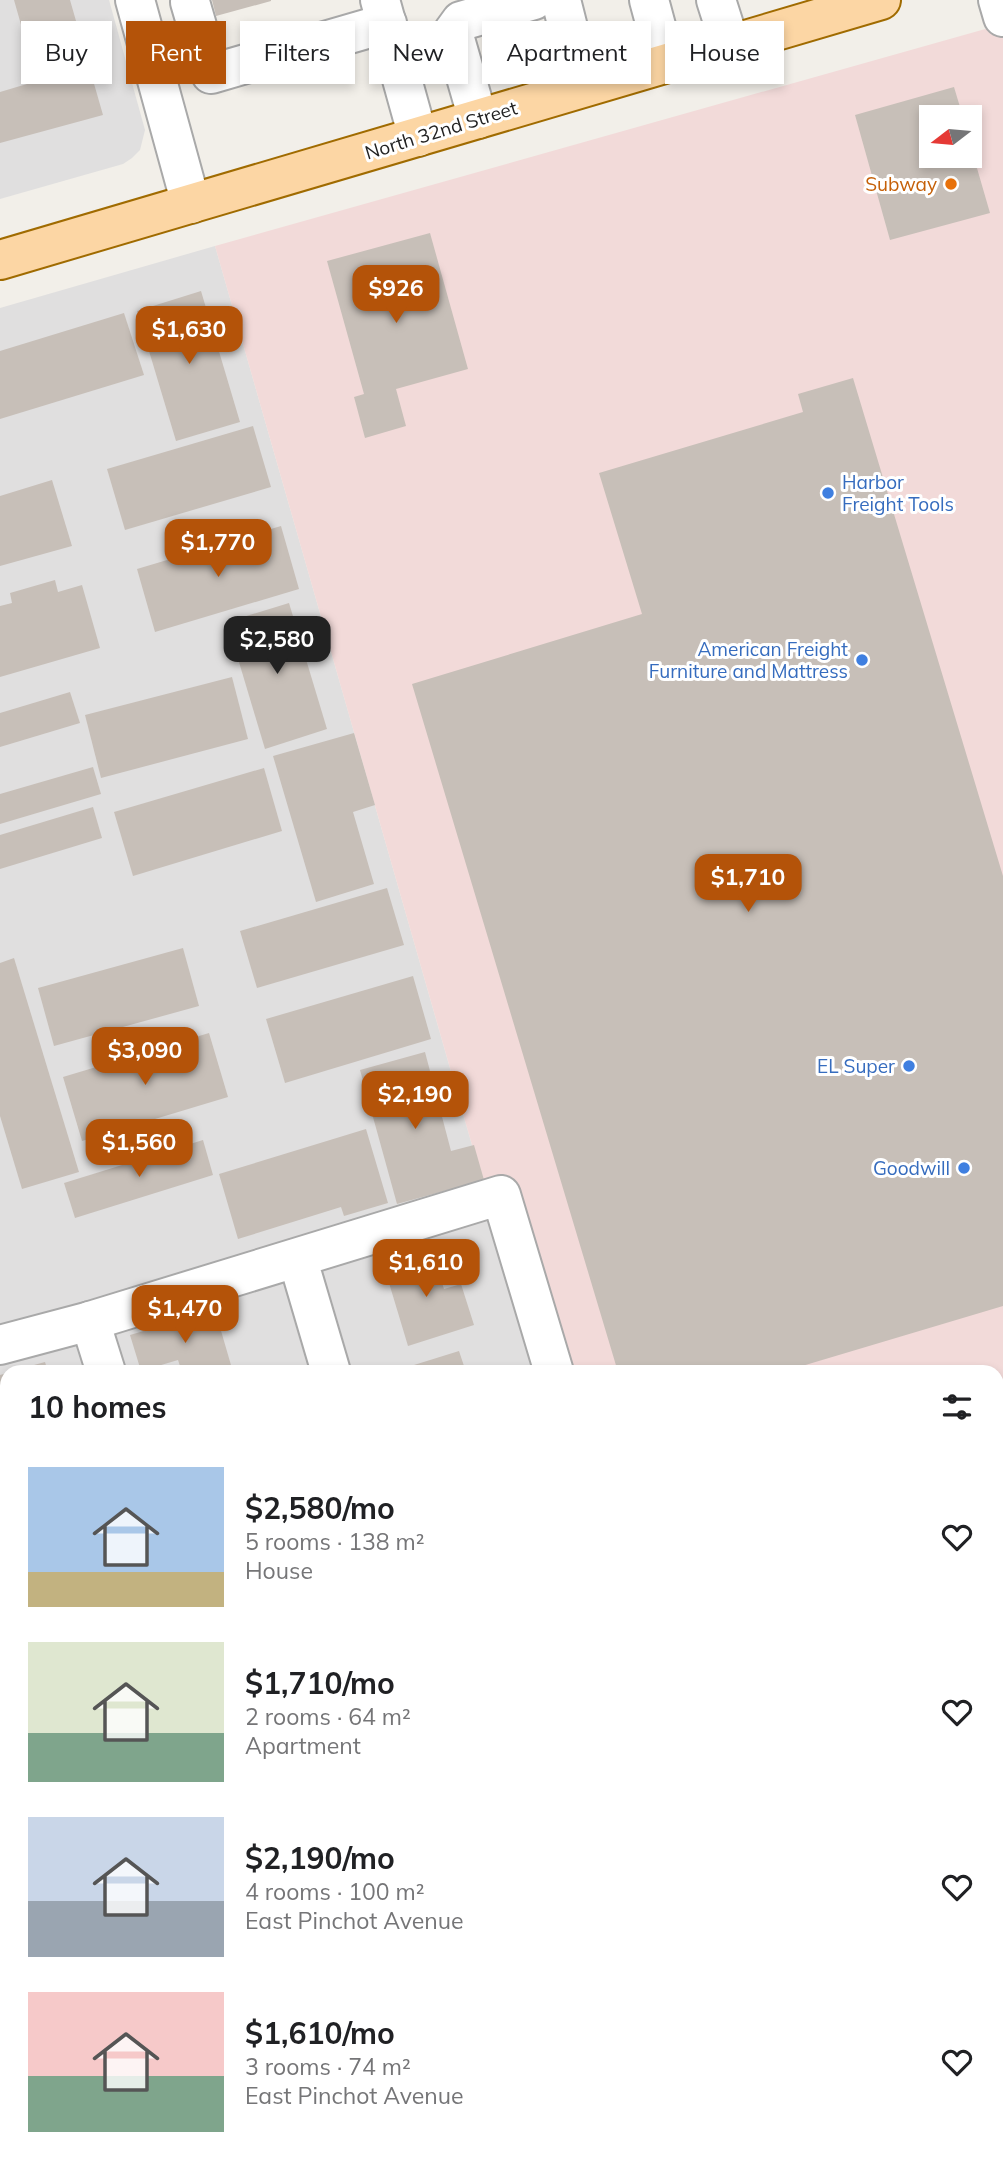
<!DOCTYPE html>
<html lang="en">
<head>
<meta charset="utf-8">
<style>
	:root { --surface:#fff; --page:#f2f2f2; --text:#202124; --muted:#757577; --accent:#b45309 }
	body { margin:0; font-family:Mulish,sans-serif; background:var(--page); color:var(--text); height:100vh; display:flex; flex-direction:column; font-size:26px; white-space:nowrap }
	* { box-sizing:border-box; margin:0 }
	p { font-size:23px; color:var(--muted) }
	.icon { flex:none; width:38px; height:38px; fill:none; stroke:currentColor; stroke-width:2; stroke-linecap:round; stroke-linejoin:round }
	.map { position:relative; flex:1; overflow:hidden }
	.sheet { position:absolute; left:0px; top:1365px; width:1004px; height:798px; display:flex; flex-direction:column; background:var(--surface); border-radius:21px 21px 0 0; box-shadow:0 4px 10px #0003 }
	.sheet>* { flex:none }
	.guide { position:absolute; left:21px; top:21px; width:962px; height:63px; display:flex; gap:14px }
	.needle { width:46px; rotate:254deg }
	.controls { position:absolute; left:919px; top:105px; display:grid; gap:14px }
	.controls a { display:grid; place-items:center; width:63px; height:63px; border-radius:0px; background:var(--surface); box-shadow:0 4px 10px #0003; font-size:35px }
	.price { position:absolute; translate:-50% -60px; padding:0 16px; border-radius:14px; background:var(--accent); color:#fff; font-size:23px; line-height:46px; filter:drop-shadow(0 2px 4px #0008) }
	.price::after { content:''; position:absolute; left:50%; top:42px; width:21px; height:16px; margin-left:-10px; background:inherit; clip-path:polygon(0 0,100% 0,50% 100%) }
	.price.current { background:#222; color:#fff }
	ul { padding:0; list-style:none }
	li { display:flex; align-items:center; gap:21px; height:175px; padding:0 28px }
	li span { display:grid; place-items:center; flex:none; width:196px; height:140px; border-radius:0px; color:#555 }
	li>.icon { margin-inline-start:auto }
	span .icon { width:84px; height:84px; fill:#fffc; stroke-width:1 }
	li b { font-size:30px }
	h2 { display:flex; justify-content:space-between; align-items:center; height:84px; padding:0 28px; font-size:30px }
	.tag { padding:0 24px; border-radius:0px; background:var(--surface); box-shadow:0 4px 10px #0003; font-size:24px; line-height:63px }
	.tag.current { background:var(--accent); color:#fff }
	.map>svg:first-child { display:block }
	.residential { fill:#e0dfdf }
	.commercial { fill:#f2dad9; fill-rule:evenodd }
	.building { fill:#c7bfb8 }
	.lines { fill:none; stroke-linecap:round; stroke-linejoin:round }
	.minor-casing { stroke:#a9a9a9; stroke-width:42 }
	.major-casing { stroke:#a06b00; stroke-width:42 }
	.minor { stroke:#fff; stroke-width:38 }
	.major { stroke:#fcd6a4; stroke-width:38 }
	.food-dot { fill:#e8710a; stroke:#fff; stroke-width:2.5 }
	.shop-dot { fill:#3f7fe0; stroke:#fff; stroke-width:2.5 }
	.labels { text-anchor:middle; stroke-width:6; stroke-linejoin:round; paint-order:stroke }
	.street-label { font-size:19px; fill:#222; stroke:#fff }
	.food-label { font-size:19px; fill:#c56008; stroke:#fff; text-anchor:end }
	.shop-label { font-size:19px; fill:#366cbe; stroke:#fff; text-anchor:end }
</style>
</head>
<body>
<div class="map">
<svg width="1003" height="2163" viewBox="0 0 1003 2163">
	<rect width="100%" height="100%" fill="#f2efe9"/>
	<g class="residential">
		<polygon points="0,0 109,0 145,130 140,150 132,158 123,164 0,199"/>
		<polygon points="215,246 492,1215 541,1372 7,1372 7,2156 786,2156 788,2163 0,2163 0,308"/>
	</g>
	<path class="commercial" d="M1003,24V2108L998,2109V1372H542L492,1215L215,246ZM931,117H970V156H931Z"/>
	<g class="building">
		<polygon points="14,0 70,0 103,115 0,143 0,92 37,81"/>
		<polygon points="212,0 271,0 271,1 216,16"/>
		<polygon points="954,87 963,117 931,117 931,156 970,156 970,144 990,213 890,240 855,115"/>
		<polygon points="430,233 468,369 396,389 406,426 365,438 354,397 364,394 327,261"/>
		<polygon points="201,291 240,422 176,441 137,311"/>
		<polygon points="124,313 144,375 0,419 0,351"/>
		<polygon points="853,378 1003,876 1003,1306 782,1372 618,1372 412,684 642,614 599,473 803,412 798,394"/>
		<polygon points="253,426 271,487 125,530 107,469"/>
		<polygon points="52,480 72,546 0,566 0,496"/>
		<polygon points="281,526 299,589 155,632 137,569"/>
		<polygon points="55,580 58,592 82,585 100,648 0,677 0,606 12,603 10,593"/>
		<polygon points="289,603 327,729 265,749 227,622"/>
		<polygon points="232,677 248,739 101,778 85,715"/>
		<polygon points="70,692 80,723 0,747 0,713"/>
		<polygon points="354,733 375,805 353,812 374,884 316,902 273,756"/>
		<polygon points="93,767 101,794 0,824 0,794"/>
		<polygon points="264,768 282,831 133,876 114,812"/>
		<polygon points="93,807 102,838 0,869 0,835"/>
		<polygon points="387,888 404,945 257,988 240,931"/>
		<polygon points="183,948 199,1006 54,1046 38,988"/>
		<polygon points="14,958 79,1172 22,1189 0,1116 0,963"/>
		<polygon points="413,976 431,1039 285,1083 266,1019"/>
		<polygon points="209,1033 228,1097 82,1141 63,1077"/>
		<polygon points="425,1052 451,1151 474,1145 484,1180 397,1204 360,1070"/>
		<polygon points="366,1129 388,1203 344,1216 341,1207 238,1239 219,1174"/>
		<polygon points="203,1140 213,1175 75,1218 64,1183"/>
		<polygon points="431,1249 444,1289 461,1284 474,1325 408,1346 383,1263"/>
		<polygon points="215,1310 233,1372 182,1372 178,1360 141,1371 130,1335"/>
		<polygon points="459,1351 466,1372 417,1372 414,1365"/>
		<polygon points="45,1362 48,1372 12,1372 12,1371"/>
		<polygon points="7,1373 7,1461 0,1463 0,1375"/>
		<polygon points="1003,1521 1003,2062 998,2064 998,1523"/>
		<polygon points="7,2047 7,2139 0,2141 0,2049"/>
		<polygon points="15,2156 41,2156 43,2163 0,2163 0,2161"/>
		<polygon points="212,2156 284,2156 286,2163 215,2163"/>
		<polygon points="407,2156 479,2156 481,2163 409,2163"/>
		<polygon points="652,2156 706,2156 706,2157 685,2163 655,2163"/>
	</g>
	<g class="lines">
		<g class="minor-casing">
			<g id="minor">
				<polyline points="135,0 191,204"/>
				<polyline points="380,0 418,137"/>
				<polyline points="561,0 583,87"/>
				<polyline points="649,0 666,63"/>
				<polyline points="716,0 730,44"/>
				<polyline points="998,0 1003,17"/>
				<polyline points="190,2 211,74 387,23"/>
				<polyline points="478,119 453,32 461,21 534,0"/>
				<polyline points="303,1277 331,1372"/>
				<polyline points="90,1321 106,1372"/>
				<polyline points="0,1345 90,1321 501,1195 554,1372"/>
				<polyline points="0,1739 7,1762"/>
				<polyline points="998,2143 1003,2141"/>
				<polyline points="128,2156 130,2163"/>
				<polyline points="347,2156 349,2163"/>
				<polyline points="567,2156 569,2163"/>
				<polyline points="790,2156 792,2163"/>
				<polyline points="927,2163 951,2156"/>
			</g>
		</g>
		<g class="major-casing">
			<polyline id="major" points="0,260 881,0"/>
		</g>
		<use href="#minor" class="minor"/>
		<use href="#major" class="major"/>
	</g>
	<circle class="food-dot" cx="951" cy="184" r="7"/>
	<g class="shop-dot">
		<circle cx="828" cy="493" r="7"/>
		<circle cx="862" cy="660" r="7"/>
		<circle cx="909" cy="1066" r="7"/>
		<circle cx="964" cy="1168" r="7"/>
	</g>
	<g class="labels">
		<g class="street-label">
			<text transform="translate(441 130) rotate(-17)" y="7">North 32nd Street</text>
		</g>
		<g class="food-label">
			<text x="937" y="191">Subway</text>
		</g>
		<g class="shop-label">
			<text x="842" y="489" text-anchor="start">Harbor<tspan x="842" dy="22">Freight Tools</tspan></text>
			<text x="848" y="656">American Freight<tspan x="848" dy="22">Furniture and Mattress</tspan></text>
			<text x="895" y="1073">EL Super</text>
			<text x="950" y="1175">Goodwill</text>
		</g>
	</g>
</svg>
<div class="controls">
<a><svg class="needle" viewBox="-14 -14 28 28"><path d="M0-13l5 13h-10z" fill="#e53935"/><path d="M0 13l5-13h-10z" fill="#757577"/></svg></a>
</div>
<b class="price" style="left:396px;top:325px">$926</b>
<b class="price" style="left:189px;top:366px">$1,630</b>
<b class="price" style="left:218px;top:579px">$1,770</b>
<b class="price current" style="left:277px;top:676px">$2,580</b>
<b class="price" style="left:748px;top:914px">$1,710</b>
<b class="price" style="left:145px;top:1087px">$3,090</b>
<b class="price" style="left:415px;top:1131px">$2,190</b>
<b class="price" style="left:139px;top:1179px">$1,560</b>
<b class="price" style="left:426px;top:1299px">$1,610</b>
<b class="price" style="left:185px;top:1345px">$1,470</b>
<div class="guide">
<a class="tag">Buy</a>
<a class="tag current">Rent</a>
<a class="tag">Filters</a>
<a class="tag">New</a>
<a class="tag">Apartment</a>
<a class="tag">House</a>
</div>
<section class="sheet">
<h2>10 homes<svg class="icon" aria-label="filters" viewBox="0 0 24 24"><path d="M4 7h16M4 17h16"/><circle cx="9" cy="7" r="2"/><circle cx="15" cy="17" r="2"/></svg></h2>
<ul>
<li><span style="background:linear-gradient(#a9c7e8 75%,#c2b280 0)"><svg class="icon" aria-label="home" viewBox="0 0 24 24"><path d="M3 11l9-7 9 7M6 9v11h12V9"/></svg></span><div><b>$2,580/mo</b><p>5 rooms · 138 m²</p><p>House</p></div><svg class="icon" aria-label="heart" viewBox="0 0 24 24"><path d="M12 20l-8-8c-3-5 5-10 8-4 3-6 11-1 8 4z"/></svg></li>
<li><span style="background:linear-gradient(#dfe7d0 65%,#7fa58c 0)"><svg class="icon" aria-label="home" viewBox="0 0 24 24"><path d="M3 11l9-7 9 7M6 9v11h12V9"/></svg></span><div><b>$1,710/mo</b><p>2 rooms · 64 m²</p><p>Apartment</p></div><svg class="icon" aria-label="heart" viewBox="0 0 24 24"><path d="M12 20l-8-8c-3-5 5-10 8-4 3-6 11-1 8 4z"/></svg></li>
<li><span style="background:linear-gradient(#c9d6e8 60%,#9aa5b1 0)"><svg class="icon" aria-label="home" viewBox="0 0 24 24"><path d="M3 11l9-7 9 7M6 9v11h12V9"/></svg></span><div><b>$2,190/mo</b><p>4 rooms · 100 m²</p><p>East Pinchot Avenue</p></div><svg class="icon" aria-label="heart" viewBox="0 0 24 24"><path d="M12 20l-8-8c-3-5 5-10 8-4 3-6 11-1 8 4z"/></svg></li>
<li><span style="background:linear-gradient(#f6c9c9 60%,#7fa58c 0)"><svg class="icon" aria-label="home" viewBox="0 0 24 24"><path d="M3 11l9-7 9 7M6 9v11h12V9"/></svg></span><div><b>$1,610/mo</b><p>3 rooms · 74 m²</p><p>East Pinchot Avenue</p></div><svg class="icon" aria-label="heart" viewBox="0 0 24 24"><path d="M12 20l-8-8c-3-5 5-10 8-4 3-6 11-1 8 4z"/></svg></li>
</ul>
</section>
</div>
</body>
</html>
